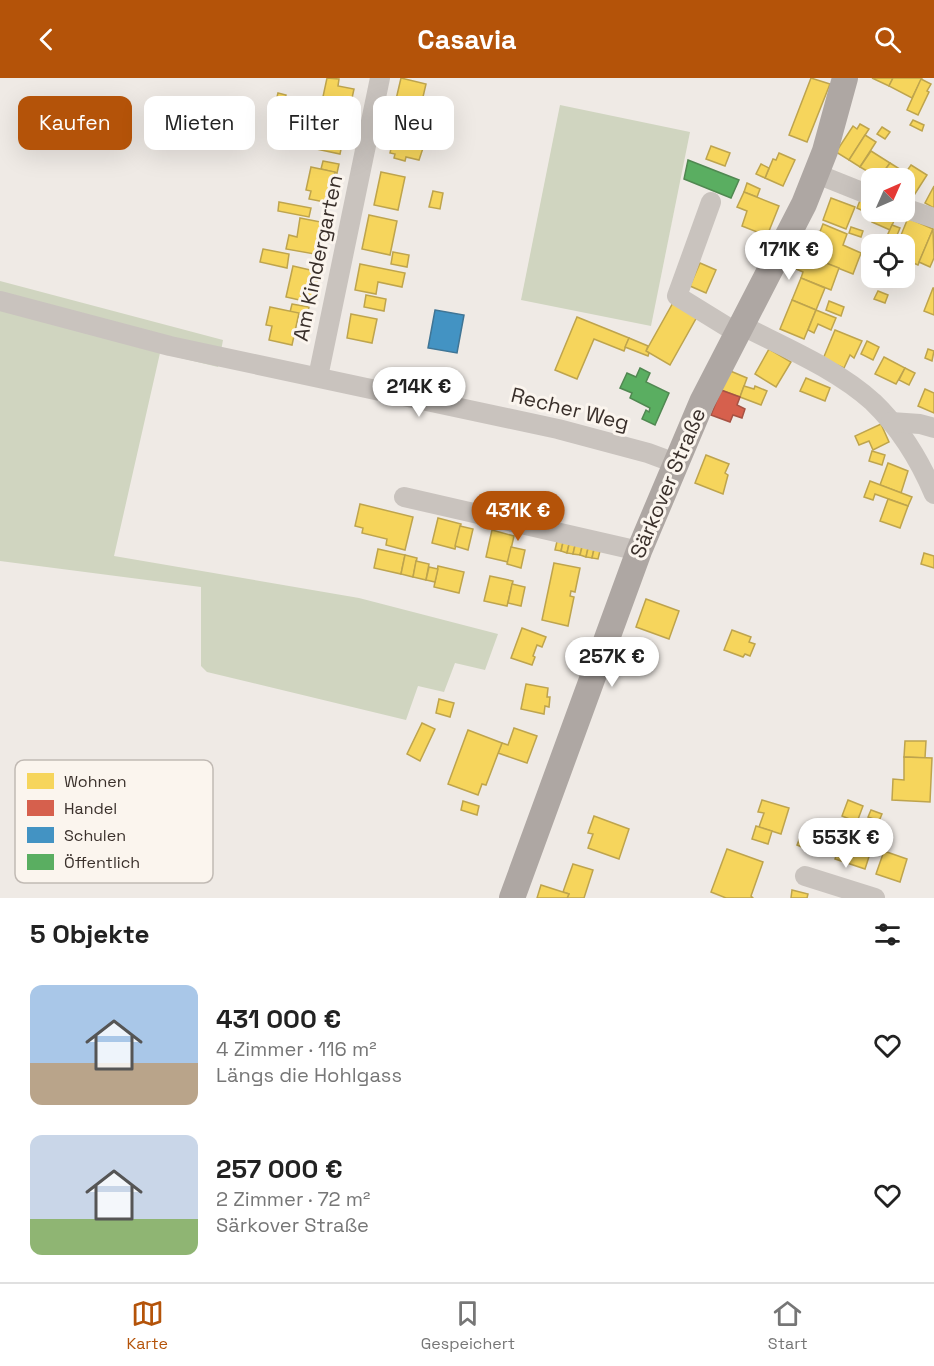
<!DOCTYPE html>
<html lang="de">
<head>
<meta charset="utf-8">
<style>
	:root { --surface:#fff; --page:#f2f2f2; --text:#222; --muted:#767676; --line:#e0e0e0; --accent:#b45309 }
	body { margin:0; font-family:"Space Grotesk",sans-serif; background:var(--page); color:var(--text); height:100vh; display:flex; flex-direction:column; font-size:22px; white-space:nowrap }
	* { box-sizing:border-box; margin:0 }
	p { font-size:20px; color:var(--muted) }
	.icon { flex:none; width:33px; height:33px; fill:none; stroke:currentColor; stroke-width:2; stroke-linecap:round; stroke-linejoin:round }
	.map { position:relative; height:820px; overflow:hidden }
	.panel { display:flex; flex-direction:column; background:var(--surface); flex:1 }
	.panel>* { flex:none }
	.hud { position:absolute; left:18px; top:18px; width:600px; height:54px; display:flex; gap:12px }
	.needle { width:39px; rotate:45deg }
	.controls { position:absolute; left:861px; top:90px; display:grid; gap:12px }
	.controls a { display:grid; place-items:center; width:54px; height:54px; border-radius:12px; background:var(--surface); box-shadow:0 6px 24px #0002; font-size:30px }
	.price { position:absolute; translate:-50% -51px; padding:0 14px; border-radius:21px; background:#fff; color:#222; font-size:20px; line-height:39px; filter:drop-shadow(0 2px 3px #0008) }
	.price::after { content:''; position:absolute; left:50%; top:36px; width:18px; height:14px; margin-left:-9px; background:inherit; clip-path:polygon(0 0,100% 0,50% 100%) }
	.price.active { background:var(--accent); color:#fff }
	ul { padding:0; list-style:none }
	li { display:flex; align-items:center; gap:18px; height:150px; padding:0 30px }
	li span { display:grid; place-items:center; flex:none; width:168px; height:120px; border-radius:12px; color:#555 }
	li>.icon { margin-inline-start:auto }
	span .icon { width:72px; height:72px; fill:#fffc; stroke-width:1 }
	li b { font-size:26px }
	h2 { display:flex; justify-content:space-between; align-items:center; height:72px; padding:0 30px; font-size:26px }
	.pill { padding:0 21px; border-radius:12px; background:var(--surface); box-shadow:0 6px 24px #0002; font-size:21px; line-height:54px }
	.pill.active { background:var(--accent); color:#fff }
	header { display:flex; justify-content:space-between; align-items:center; height:78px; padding:0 30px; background:var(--accent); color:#fff; font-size:27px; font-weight:800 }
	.dock { display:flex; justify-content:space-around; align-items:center; height:84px; border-top:2px solid var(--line); background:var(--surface); font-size:16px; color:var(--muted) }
	.dock a { display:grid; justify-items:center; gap:3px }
	.dock .active { color:var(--accent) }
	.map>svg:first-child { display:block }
	.green { fill:#d0d5c0 }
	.homes { fill:#f6d55c; stroke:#bea44d; stroke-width:1.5 }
	.shops { fill:#d6604d; stroke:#a75243; stroke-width:1.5 }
	.schools { fill:#4393c3; stroke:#407595; stroke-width:1.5 }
	.public { fill:#5aae61; stroke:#508851; stroke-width:1.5 }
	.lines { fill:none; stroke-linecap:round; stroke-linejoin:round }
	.minor { stroke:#c9c3be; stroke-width:20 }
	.major { stroke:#aea7a3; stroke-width:26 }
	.labels { text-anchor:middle; stroke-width:6; stroke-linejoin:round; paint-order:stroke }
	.street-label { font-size:21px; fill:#3a302b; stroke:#fbf5ee }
	.key { fill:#fbf5ee; stroke:#c1bab4; stroke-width:1.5 }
	.key-label { font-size:16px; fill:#3a302b }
</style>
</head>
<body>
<header><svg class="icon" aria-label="back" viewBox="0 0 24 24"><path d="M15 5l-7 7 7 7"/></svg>Casavia<svg class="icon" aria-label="search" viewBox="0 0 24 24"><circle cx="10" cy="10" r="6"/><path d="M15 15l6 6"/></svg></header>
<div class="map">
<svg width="934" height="820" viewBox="0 0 934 820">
	<rect width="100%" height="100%" fill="#efeae5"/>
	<g class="green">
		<polygon points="560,27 690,54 651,248 521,222"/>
		<polygon points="0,203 223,262 218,289 160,275 114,478 359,520 498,556 485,592 455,585 444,614 418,608 406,642 207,594 201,588 201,509 0,483"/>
	</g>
	<g class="homes">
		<polygon points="327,0 339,1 338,8 354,11 349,34 321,28"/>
		<polygon points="401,0 426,6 419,36 394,30"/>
		<polygon points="811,0 830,6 807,64 789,57"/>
		<polygon points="872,0 893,0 889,8"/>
		<polygon points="893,0 922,0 912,20 889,8"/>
		<polygon points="921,1 931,6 927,13 929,14 918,37 907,32"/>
		<polygon points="278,15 286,17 284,25 276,23"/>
		<polygon points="392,32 409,36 405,50 396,48 395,51 388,49"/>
		<polygon points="323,35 338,38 336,45 322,42"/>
		<polygon points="274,41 283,43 281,50 273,48"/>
		<polygon points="322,42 346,47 340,76 316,71"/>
		<polygon points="913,42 924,47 922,53 910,47"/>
		<polygon points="860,46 869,51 849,82 836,74 853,48 857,51"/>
		<polygon points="396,48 428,55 419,82 406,79 405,83 394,80 395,76 390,75"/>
		<polygon points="882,49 890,54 885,61 877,56"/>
		<polygon points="865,57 876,64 860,89 849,82"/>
		<polygon points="711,68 730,75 725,88 706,81"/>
		<polygon points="871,73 890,85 879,100 860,89"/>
		<polygon points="779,75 795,82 783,108 765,100 773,81 776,82"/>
		<polygon points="323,83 339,86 337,95 321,91"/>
		<polygon points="890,85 906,95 902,100 879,100"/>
		<polygon points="761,86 769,90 765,100 756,96"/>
		<polygon points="911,87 927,97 911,122 904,118 904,100 902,100"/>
		<polygon points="311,89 335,94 330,125 309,121 311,113 306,112"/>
		<polygon points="381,94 405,99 398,132 374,127"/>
		<polygon points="747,105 760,111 757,119 744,114"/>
		<polygon points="934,108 934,130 925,125"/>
		<polygon points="433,113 443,115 440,131 429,129"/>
		<polygon points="744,114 779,128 767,158 742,148 747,133 737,129"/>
		<polygon points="831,120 855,129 846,151 823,142"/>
		<polygon points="861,120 872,125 872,134 876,134 874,138 857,130"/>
		<polygon points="279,124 311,130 309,139 278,133"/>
		<polygon points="876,134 892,134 897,136 890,152 872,144"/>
		<polygon points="369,137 397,143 390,177 362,171"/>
		<polygon points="300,140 326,145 320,177 286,171 289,157 297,159"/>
		<polygon points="908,140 933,151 918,187 904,181 906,165 899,162"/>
		<polygon points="823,146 847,156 843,167 861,175 853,196 810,179"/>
		<polygon points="892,147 900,150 895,162 887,158"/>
		<polygon points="851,149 863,153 861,159 849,155"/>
		<polygon points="933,151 934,180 930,189 919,184"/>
		<polygon points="263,171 289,176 287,190 260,184"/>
		<polygon points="393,174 409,177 407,189 391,186"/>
		<polygon points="800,175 839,190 831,212 801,200 803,194 794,190"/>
		<polygon points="700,185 716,192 706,215 690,208"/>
		<polygon points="360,186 405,195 402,209 378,204 376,216 355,212"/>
		<polygon points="293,188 319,194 313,225 286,219"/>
		<polygon points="801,200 825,210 816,232 792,222"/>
		<polygon points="933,210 934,210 934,237 924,233"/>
		<polygon points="878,213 888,217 885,225 874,221"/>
		<polygon points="366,217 386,221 384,233 364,229"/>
		<polygon points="792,222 816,232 804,261 780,251"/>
		<polygon points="674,223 698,237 670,287 646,273"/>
		<polygon points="829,223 844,229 841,238 826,232"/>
		<polygon points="292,226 309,229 307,238 290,234"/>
		<polygon points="270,229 299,235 292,267 269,262 272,248 266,247"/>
		<polygon points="816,232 836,240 831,252 818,246 814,255 808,252"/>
		<polygon points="351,236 377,241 372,265 347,260"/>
		<polygon points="577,239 629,260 624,273 594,261 577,301 555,292"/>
		<polygon points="835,252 862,263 854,280 850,277 844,290 823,281"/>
		<polygon points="629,260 648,268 646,273 649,275 648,278 625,269"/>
		<polygon points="867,263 879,269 873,282 861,276"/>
		<polygon points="769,271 791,284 776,309 755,296"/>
		<polygon points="928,271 934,273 932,283 925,280"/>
		<polygon points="884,279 905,290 896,306 875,296"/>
		<polygon points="905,290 915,295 909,307 899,302"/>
		<polygon points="728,292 747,300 740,319 721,312"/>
		<polygon points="806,300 830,310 825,323 800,313"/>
		<polygon points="744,308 754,311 755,308 767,313 761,327 740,319"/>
		<polygon points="925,311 934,315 934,335 918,328"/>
		<polygon points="881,346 889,364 873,372 869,363 859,367 855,358"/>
		<polygon points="872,373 885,377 882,387 869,383"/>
		<polygon points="706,377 729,386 725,395 728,397 723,416 695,405"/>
		<polygon points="888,385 908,393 901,415 880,407"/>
		<polygon points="870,403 912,419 908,428 875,416 873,422 864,419"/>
		<polygon points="888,421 908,428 900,450 880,443"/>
		<polygon points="360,426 413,439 405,472 386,467 387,461 362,455 363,450 355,448"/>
		<polygon points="438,440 461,446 455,471 432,465"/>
		<polygon points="460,448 473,451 468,472 455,468"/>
		<polygon points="492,452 514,458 508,484 486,479"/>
		<polygon points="558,459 564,460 561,473 555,472"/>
		<polygon points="564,460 570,462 567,475 561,473"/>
		<polygon points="570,462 576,463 573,476 567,475"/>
		<polygon points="576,463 583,465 580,477 573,476"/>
		<polygon points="583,465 589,466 586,479 580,477"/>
		<polygon points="589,466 595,467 592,480 586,479"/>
		<polygon points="595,467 601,469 598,481 592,480"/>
		<polygon points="511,469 525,472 521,490 507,486"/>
		<polygon points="378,471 405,477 401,496 374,490"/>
		<polygon points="924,475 934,478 934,490 921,486"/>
		<polygon points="405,477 417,480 413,499 401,496"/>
		<polygon points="416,483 429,486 426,502 413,499"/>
		<polygon points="554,485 580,490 575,514 571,513 570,518 574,519 568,548 542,542"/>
		<polygon points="438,488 464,494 459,515 434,509"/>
		<polygon points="429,489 438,491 435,504 426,502"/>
		<polygon points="490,498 513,503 507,528 484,523"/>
		<polygon points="512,506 525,509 521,528 508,525"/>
		<polygon points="646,521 679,533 669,561 636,549"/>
		<polygon points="522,550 546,559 542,569 537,567 533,578 535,579 532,587 511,580"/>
		<polygon points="732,552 751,559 749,564 755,566 750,578 745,576 743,579 724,572"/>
		<polygon points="526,606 548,610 547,619 550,619 549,629 545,628 544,636 521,631"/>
		<polygon points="439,621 454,625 450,639 436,635"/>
		<polygon points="422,645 435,651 420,683 407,676"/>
		<polygon points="514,650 537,658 527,685 498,675 502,665 508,667"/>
		<polygon points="468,652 502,665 486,707 482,706 478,717 448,706"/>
		<polygon points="905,663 926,663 925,680 904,679"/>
		<polygon points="904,679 932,680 930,724 892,722 893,701 904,702"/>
		<polygon points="762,722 789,730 781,756 759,749 764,735 758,734"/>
		<polygon points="848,722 863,728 857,744 842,738"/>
		<polygon points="463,723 479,728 477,737 461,732"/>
		<polygon points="871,732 882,736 879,743 868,739"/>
		<polygon points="594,738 629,751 619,781 588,770 593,756 588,755"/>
		<polygon points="805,747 827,755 819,776 797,767"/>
		<polygon points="756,748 772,753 768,766 752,761"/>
		<polygon points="844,752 859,757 860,752 876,757 865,791 835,781"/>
		<polygon points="727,771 763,784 751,818 753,820 726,820 711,814"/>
		<polygon points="884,773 907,781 900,804 876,796"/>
		<polygon points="573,786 593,792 584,820 567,820 569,816 563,814"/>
		<polygon points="541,807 569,816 567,820 537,820"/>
		<polygon points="792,812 808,816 807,820 791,820"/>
	</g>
	<polygon class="shops" points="721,312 740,319 737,327 745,331 742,340 733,337 730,344 711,337"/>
	<polygon class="schools" points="435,232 464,237 457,275 428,270"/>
	<g class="public">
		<polygon points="688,82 739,102 731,120 684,101"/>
		<polygon points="640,290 650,295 646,304 669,315 655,347 642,341 646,332 649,334 650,330 630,320 632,315 620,310 627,295 636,299"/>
	</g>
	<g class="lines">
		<g class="minor">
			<polyline points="817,96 872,118"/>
			<polyline points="711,124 677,218 737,255"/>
			<polyline points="904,130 934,140"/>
			<polyline points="0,223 170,268 558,351 648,375 675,385"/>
			<path d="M741,247C784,269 837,291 873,324C899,349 920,383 934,416"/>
			<polyline points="318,299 380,0"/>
			<polyline points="891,344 920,346 934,350"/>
			<polyline points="404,419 639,473"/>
			<polyline points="805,798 875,820"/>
		</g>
		<polyline class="major" points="512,820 639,473 702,324 804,126 825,73 845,0"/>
	</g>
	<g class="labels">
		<g class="street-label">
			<text transform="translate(318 180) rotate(-78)" y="7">Am Kindergarten</text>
			<text transform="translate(570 331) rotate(14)" y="7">Recher Weg</text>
			<text transform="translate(668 405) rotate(-67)" y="7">Särkover Straße</text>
		</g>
	</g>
	<rect x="15" y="682" width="198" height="123" rx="9" class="key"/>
	<rect x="27" y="695" width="27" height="16" fill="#f6d55c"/>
	<rect x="27" y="722" width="27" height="16" fill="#d6604d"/>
	<rect x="27" y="749" width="27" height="16" fill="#4393c3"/>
	<rect x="27" y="776" width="27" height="16" fill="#5aae61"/>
	<g class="key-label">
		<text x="64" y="709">Wohnen</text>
		<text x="64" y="736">Handel</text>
		<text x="64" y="763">Schulen</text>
		<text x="64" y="790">Öffentlich</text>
	</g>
</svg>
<div class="controls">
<a><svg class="needle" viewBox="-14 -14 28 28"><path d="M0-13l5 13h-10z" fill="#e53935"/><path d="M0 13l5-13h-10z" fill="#767676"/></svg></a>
<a><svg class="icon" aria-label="locate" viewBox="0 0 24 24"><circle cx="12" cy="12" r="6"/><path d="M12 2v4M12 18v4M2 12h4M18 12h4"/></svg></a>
</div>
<b class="price" style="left:789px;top:203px">171K €</b>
<b class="price" style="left:419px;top:340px">214K €</b>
<b class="price active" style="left:518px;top:464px">431K €</b>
<b class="price" style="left:612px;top:610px">257K €</b>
<b class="price" style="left:846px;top:791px">553K €</b>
<div class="hud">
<a class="pill active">Kaufen</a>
<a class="pill">Mieten</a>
<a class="pill">Filter</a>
<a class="pill">Neu</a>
</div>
</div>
<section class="panel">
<h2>5 Objekte<svg class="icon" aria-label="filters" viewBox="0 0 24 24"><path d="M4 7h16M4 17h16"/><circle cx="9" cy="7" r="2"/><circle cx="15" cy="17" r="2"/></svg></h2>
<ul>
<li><span style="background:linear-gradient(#a9c7e8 65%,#b9a48a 0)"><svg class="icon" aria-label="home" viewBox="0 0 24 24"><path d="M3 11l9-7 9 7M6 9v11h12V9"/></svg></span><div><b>431 000 €</b><p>4 Zimmer · 116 m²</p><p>Längs die Hohlgass</p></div><svg class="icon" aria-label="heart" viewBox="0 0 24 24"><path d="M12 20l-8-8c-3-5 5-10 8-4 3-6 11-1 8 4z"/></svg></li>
<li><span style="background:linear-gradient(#c9d6e8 70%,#8fb573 0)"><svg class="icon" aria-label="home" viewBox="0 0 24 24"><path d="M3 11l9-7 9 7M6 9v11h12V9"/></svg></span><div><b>257 000 €</b><p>2 Zimmer · 72 m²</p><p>Särkover Straße</p></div><svg class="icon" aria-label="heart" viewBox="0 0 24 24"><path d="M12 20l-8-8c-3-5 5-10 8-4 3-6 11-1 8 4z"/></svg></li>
</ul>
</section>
<nav class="dock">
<a class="active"><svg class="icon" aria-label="map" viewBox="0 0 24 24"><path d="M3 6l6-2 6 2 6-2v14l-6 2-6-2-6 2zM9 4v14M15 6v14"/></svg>Karte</a>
<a><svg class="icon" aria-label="saved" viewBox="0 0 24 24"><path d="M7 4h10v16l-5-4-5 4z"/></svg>Gespeichert</a>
<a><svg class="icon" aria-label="home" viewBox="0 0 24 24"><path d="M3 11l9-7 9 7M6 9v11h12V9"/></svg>Start</a>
</nav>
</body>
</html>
